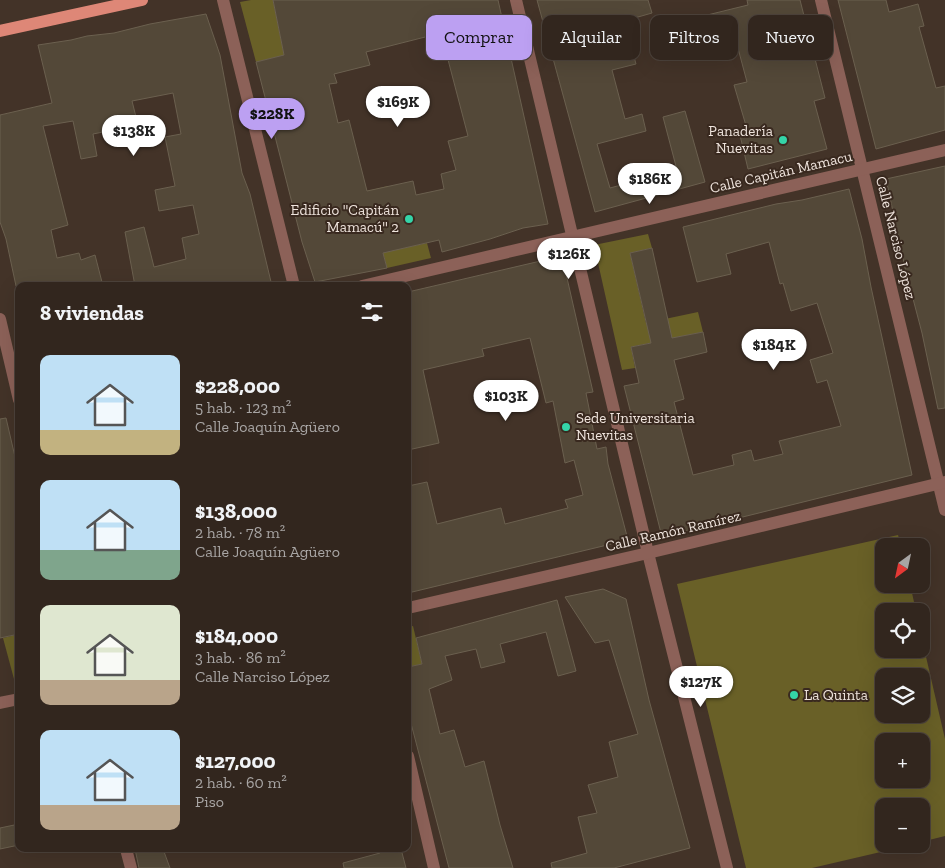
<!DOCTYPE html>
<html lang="es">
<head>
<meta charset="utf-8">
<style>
	:root { --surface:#32261e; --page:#3a2e27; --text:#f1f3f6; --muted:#a8a5a4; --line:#4d433c; --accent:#bca0f2 }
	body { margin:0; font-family:"Zilla Slab",serif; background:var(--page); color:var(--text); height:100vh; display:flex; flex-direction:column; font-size:19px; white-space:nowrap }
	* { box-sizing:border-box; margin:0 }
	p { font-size:16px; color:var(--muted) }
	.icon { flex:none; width:28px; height:28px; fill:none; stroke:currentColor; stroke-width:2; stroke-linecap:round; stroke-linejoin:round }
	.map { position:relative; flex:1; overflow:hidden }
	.panel { position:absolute; left:15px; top:282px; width:396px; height:570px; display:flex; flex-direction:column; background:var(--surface); border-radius:10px; box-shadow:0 5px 20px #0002,0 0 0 1px var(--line) }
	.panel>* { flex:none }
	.hud { position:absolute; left:426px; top:15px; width:444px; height:45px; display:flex; gap:10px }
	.needle { width:32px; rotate:213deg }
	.tools { position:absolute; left:875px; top:538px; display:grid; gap:10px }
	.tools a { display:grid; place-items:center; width:55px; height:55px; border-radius:10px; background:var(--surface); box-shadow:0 5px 20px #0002,0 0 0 1px var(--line); font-size:25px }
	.price { position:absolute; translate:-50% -42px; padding:0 11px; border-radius:18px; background:#fff; color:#222; font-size:16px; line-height:32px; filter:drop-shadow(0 1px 2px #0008) }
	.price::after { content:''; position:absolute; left:50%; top:30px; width:15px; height:11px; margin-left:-8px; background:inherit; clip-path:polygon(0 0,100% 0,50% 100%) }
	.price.selected { background:var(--accent); color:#111 }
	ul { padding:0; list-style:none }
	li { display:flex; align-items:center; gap:15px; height:125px; padding:0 25px }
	li span { display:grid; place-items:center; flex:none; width:140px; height:100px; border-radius:10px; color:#555 }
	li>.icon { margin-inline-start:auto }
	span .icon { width:60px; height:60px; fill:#fffc; stroke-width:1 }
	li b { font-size:21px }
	h2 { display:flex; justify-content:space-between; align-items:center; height:60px; padding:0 25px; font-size:21px }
	.tag { padding:0 18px; border-radius:10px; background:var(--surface); box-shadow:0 5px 20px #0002,0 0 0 1px var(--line); font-size:18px; line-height:45px }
	.tag.selected { background:var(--accent); color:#111 }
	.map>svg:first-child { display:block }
	.green { fill:#696027; fill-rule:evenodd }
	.building { fill:#534838; stroke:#6b604f; fill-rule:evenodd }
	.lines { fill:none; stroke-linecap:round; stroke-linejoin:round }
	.minor { stroke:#8c6158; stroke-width:12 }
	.major { stroke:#de8777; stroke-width:12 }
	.poi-dot { fill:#34d4a8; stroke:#39291f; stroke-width:2 }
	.labels { text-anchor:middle; stroke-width:4; stroke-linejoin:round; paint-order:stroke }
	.poi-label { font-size:15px; fill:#efe4dd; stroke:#39291f; text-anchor:end }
	.street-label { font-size:15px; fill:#efe4dd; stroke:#39291f }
</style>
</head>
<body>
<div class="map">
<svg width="945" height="868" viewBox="0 0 945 868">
	<rect width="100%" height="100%" fill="#433328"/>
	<g class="green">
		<polygon points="251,0 273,0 285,55 256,62 240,2"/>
		<polygon points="388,186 403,248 427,243 431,258 387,268 367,191"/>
		<polygon points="648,234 652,248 630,253 646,323 698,312 703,332 631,347 635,368 622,370 594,245"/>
		<path d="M898,535L901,546H884V584H910L916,611H884V649H921V635L945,739V836L921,842V806H884V844H915L812,868H746L677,584ZM921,676V714H884V676ZM921,741V779H884V741Z"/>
		<polygon points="413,626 422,664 408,667 408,627"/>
		<polygon points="19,634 19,678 14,679 3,638"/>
	</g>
	<g class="building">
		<path d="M273,0H498L548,224L523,228L490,239L442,252L439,240L383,253L387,268L315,282L302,242L256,62L284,55ZM441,33L468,136L448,141L456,170L441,174L444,189L416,195L413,181L367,191L349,120L338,123L329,84L337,83L334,74L370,65L366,52Z"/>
		<polygon points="537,0 648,0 652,13 624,21 636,64 612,70 625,119 642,114 646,131 597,144 610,188 677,170 663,117 685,111 705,182 595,212"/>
		<polygon points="747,0 800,0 825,98 814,101 827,149 748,169 739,131 747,129 734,85 747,82 735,37 693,47 687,20 748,5"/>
		<polygon points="838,0 886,0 889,12 918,4 924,26 919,27 936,88 945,86 945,130 876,149"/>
		<polygon points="206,14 220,55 242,173 250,194 272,286 135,286 125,232 144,227 154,267 186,259 182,238 199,234 193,205 159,211 155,190 175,186 165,137 181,134 173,93 132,101 138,125 93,134 97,156 81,159 73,121 43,126 68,225 51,230 57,258 79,253 81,260 95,255 103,286 16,286 6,239 0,222 0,115 52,103 38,45 71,40 87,36 114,33 150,24"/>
		<polygon points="945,166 945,408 938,409 922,333 906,272 886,179"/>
		<polygon points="849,189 862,239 871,287 912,475 662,537 624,386 639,383 631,347 651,343 630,253 652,248 672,338 703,332 707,352 674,360 684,399 674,402 693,475 734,465 732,455 751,450 754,461 783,454 779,441 841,426 827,380 817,383 810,360 833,353 817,303 791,311 783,283 780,284 769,242 726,254 731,274 697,282 683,227 776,204 802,200"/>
		<polygon points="562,256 593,392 586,393 597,449 606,447 608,464 628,540 408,593 408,486 427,482 437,524 501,508 505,524 568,508 565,500 583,495 574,460 565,463 553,401 546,403 530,338 482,349 484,356 423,370 439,443 408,450 408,292"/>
		<polygon points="6,418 19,474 19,634 0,638 0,419"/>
		<polygon points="603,589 626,599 649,700 690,848 614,868 552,868 551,863 587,853 578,817 597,813 588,785 618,777 609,742 638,734 609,640 595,643 565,597"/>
		<polygon points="557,600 576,671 558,676 546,632 500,644 505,662 481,668 476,649 445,656 452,680 429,689 440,734 454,730 465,767 484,761 500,825 513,868 449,868 408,712 408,667 422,664 416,638"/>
		<polygon points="19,824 19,845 0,849 0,828"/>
		<polygon points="135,849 163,849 170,868 139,868"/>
		<polygon points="378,849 401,849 406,868 344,868 343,863 380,853"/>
	</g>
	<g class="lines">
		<g class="minor">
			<polyline points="223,0 294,286"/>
			<polyline points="516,0 648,553 727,868"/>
			<polyline points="821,0 945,510"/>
			<polyline points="362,286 945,150"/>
			<polyline points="0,319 19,400"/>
			<polyline points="408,608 648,553 945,482"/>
			<polyline points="0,703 19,699"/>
			<polyline points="408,756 434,868"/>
			<polyline points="126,849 131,868"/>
		</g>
		<polyline class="major" points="0,31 142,0"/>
	</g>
	<g class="poi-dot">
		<circle cx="783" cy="140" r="5"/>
		<circle cx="409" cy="219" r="5"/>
		<circle cx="566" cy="427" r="5"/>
		<circle cx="794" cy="695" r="5"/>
	</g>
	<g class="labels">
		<g class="poi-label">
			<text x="773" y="136">Panadería<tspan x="773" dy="17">Nuevitas</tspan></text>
			<text x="399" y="215">Edificio "Capitán<tspan x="399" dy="17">Mamacú" 2</tspan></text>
			<text x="576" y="423" text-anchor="start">Sede Universitaria<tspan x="576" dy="17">Nuevitas</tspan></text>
			<text x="804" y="700" text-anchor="start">La Quinta</text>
		</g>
		<g class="street-label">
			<text transform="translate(781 172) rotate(-13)" y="5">Calle Capitán Mamacu</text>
			<text transform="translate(896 238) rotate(76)" y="5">Calle Narciso López</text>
			<text transform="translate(673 531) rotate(-13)" y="5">Calle Ramón Ramírez</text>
		</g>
	</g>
</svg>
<div class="tools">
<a><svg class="needle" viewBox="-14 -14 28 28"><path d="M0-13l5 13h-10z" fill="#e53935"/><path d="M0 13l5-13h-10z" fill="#a8a5a4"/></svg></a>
<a><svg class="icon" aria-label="locate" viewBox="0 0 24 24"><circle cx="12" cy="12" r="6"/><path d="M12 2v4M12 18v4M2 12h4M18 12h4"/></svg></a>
<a><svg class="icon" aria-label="layers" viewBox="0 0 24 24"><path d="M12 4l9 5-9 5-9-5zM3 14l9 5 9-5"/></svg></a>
<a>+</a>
<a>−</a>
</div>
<b class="price" style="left:398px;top:128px">$169K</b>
<b class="price selected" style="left:272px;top:140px">$228K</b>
<b class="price" style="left:134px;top:157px">$138K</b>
<b class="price" style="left:650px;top:205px">$186K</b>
<b class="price" style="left:569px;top:280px">$126K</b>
<b class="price" style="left:774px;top:371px">$184K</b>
<b class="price" style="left:506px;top:422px">$103K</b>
<b class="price" style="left:701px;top:708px">$127K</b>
<div class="hud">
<a class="tag selected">Comprar</a>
<a class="tag">Alquilar</a>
<a class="tag">Filtros</a>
<a class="tag">Nuevo</a>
</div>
<section class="panel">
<h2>8 viviendas<svg class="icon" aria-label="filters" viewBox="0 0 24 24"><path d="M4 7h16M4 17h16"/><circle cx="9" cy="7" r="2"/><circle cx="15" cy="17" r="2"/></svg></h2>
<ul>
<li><span style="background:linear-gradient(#bfe0f5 75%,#c2b280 0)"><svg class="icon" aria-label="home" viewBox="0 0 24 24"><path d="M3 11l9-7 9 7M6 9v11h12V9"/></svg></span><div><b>$228,000</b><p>5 hab. · 123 m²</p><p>Calle Joaquín Agüero</p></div></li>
<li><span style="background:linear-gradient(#bfe0f5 70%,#7fa58c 0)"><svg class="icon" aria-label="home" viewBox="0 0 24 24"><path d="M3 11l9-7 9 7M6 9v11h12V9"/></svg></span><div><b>$138,000</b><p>2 hab. · 78 m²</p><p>Calle Joaquín Agüero</p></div></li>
<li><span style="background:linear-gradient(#dfe7d0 75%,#b9a48a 0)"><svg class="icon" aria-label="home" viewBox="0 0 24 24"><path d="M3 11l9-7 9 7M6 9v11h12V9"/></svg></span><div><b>$184,000</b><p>3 hab. · 86 m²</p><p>Calle Narciso López</p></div></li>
<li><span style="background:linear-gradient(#bfe0f5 75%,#b9a48a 0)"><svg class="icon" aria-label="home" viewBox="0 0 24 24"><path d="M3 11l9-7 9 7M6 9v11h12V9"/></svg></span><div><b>$127,000</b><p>2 hab. · 60 m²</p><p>Piso</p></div></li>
</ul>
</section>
</div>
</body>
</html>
